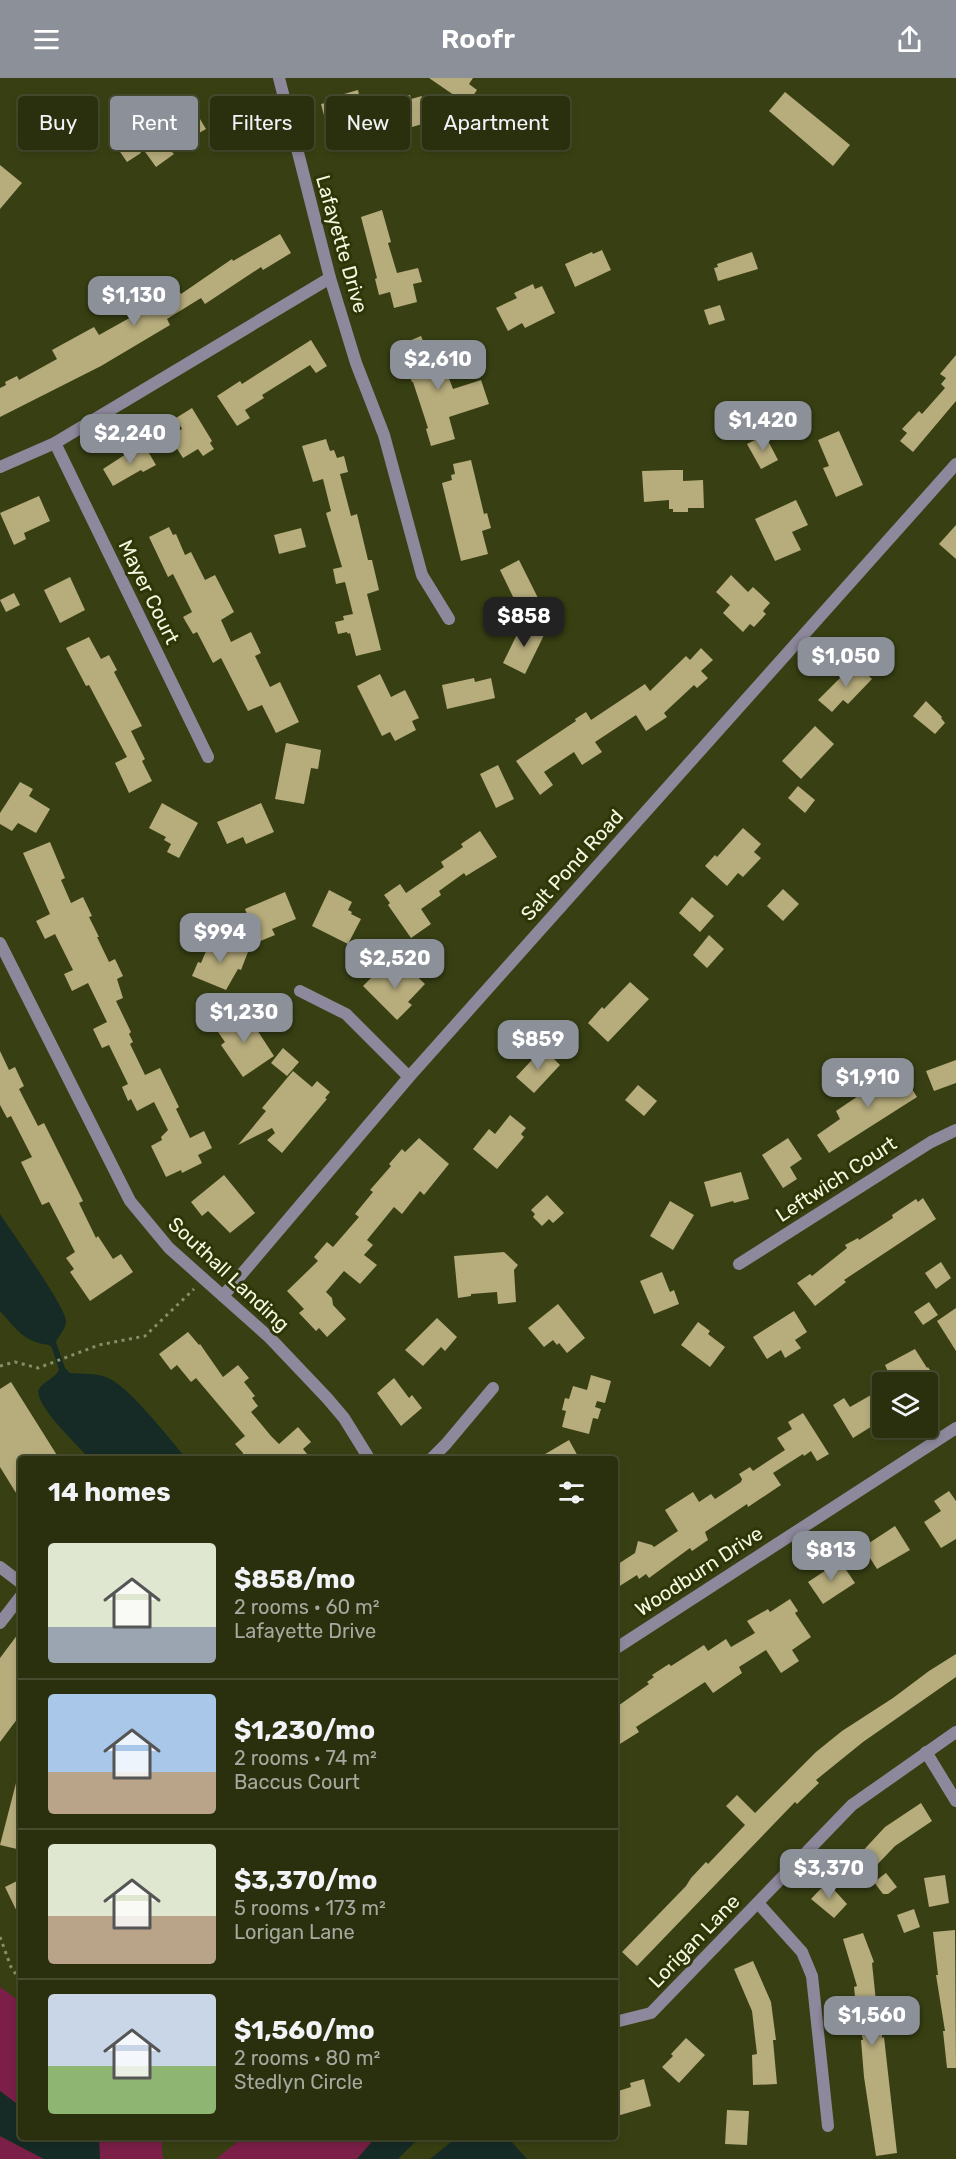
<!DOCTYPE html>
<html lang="en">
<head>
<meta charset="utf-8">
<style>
	:root { --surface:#2a300e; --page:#323817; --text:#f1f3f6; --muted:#a5a99e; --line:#464b2e; --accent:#8c9099 }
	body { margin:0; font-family:Rubik,sans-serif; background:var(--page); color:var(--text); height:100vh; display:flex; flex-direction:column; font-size:22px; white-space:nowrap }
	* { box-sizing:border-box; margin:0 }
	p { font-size:20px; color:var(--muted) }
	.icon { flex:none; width:33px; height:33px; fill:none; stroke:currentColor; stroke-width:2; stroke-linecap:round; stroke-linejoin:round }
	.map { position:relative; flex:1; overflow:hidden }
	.details { position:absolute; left:18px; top:1378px; width:600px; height:684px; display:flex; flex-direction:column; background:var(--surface); border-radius:6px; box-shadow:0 3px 9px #0003,0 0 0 2px var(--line) }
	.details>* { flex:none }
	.guide { position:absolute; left:18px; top:18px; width:600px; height:54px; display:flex; gap:12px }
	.fabs { position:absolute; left:872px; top:1294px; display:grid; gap:12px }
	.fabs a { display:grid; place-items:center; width:66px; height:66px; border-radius:6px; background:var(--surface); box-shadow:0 3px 9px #0003,0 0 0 2px var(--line); font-size:30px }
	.price { position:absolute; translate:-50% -51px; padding:0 14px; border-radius:12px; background:var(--accent); color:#fff; font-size:20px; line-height:39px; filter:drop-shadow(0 2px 3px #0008) }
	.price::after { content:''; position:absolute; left:50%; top:36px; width:18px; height:14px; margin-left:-9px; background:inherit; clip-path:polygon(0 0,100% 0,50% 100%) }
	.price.active { background:#222; color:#fff }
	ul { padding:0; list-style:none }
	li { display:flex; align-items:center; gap:18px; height:150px; padding:0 30px }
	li+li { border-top:2px solid var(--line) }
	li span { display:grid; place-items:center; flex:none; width:168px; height:120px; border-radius:6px; color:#555 }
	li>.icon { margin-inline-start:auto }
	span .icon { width:72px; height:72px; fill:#fffc; stroke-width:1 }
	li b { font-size:26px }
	h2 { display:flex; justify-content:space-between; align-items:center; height:72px; padding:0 30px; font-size:26px }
	.chip { padding:0 21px; border-radius:6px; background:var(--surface); box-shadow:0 3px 9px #0003,0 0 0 2px var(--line); font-size:21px; line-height:54px }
	.chip.active { background:var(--accent); color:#fff }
	header { display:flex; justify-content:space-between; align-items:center; height:78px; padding:0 30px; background:var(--accent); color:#fff; font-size:27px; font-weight:600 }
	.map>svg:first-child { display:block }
	.green { fill:#7b1f48 }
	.water { fill:#162b26 }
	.building { fill:#b6ac7c }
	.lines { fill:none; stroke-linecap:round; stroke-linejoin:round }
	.path { stroke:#878f6a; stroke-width:3; stroke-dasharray:3 4.5; stroke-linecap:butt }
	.street { stroke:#8e889c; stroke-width:12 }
	.labels { text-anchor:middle; stroke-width:6; stroke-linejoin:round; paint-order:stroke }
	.street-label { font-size:20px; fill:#f3f9e0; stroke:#2e3507 }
</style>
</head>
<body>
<header><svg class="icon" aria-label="menu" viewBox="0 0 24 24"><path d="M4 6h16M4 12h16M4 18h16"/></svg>Roofr<svg class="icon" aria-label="share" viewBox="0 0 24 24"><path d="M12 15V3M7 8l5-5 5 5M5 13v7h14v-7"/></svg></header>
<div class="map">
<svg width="956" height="2081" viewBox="0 0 956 2081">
	<rect width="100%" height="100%" fill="#384013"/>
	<g class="green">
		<polygon points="0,1909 21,1924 21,2029 0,2013"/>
		<polygon points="0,2058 44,2081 0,2081"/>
		<polygon points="93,2060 162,2060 162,2076 164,2081 100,2081 99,2062"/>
		<polygon points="242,2060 375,2060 357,2081 216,2081"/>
	</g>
	<g class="water">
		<path d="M0,1136C11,1153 66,1229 66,1243C66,1251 59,1257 56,1264L65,1290L70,1295C82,1296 95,1295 106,1299C130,1308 169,1361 187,1381H90C80,1370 32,1325 39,1311C44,1303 54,1301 59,1292L52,1270L49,1267C24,1264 16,1251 0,1233Z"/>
		<polygon points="0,2013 21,2029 21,2060 72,2060 77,2063 91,2060 99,2062 100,2081 44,2081 0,2058"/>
		<polygon points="375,2060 419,2060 398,2081 357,2081"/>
		<polygon points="456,2060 508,2060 527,2081 430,2081"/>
	</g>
	<g class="building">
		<polygon points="429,0 473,0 469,6 477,12 467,26"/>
		<polygon points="358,12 361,26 392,17 393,22 410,17 411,21 422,18 429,44 402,52 400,42 383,46 380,35 327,49 321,26 338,22 337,18"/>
		<polygon points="785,14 850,67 833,88 769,33"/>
		<polygon points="243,26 245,36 249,36 255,60 232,66 223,32"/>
		<polygon points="197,36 206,51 170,72 174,76 156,89 138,64 151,54 156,61"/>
		<polygon points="130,59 141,75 127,84 116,68"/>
		<polygon points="0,87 22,105 0,131"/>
		<polygon points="382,132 391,164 388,165 397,195 418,190 422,204 413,206 417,224 394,230 390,214 379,217 375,201 377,200 361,139"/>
		<polygon points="280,156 291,175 263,192 261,189 205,226 201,220 167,241 170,247 101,288 0,339 0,310 6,307 5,304 17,298 19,302 57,281 52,272 94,249 99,257 142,233 137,226 155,215 150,207 161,201 166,208 173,203 181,216 232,181 233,183"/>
		<polygon points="602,172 611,192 575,209 565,186 592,174 593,176"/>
		<polygon points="752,174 758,191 718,203 714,190 718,189 717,186"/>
		<polygon points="533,206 535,211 542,208 555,235 525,250 522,245 508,253 496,230 517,220 514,215"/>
		<polygon points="720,227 725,242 709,247 704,232"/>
		<polygon points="421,258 430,280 433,279 435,284 442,282 453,311 481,302 489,326 449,339 455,361 431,368 426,351 428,350 413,304 412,304 397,268"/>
		<polygon points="311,262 327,288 316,295 310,287 262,317 264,320 245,332 250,340 237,348 217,318 240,303 242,306"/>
		<polygon points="956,277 956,323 913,374 900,363 907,355 902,351 919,333 922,336 945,310 941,306 946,300 940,296"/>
		<polygon points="192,330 212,363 210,365 214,371 203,378 198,371 183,380 169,358 182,351 176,340"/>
		<polygon points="839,353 863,407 836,419 823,390 829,388 818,362"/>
		<polygon points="765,357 778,382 761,391 747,366"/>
		<polygon points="326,361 330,373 334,372 337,380 344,378 348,394 340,396 351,438 357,436 368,482 372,482 379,512 367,516 381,572 356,578 350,555 348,556 347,554 338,556 335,544 344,542 343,538 353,536 345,504 336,506 333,491 342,489 326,435 331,433 323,401 313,404 302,368"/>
		<polygon points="143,365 156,387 143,394 141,392 113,408 103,391"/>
		<polygon points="471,382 484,436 487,435 491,450 482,453 488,476 461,483 442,405 452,402 451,397 455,396 453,386"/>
		<polygon points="673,392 683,392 683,403 703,402 704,430 688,430 688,434 673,434 673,431 669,431 669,422 644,424 642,393"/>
		<polygon points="39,418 50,443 24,455 26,461 14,467 0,435"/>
		<polygon points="796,422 808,447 792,454 801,472 775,483 755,441"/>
		<polygon points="956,447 956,481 939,466"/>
		<polygon points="169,449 173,457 176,456 185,477 191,474 205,502 215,497 234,534 221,542 231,564 251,554 261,575 255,578 270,609 280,604 299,644 276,655 262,627 248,633 221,580 213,585 197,554 193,556 183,539 192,534 173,496 168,499 149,459"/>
		<polygon points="301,450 306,469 279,476 274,457"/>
		<polygon points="519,482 539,522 519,531 500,492"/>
		<polygon points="731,497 748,514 753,509 770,525 763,533 766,536 754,549 750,546 743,554 723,535 730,527 716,514"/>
		<polygon points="70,499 85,532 60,545 44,512"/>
		<polygon points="14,515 20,527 6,534 0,522"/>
		<polygon points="523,544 545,555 525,596 503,585"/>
		<polygon points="89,559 101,581 109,577 117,592 114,594 142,648 131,653 145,681 142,683 152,703 129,715 115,685 127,679 89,607 86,608 66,570"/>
		<polygon points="701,570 713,582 701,593 708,600 697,610 694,607 664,635 667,639 646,653 636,637 595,664 602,674 582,687 574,674 544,694 553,707 540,717 516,683 576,643 575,641 586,634 591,642 645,606 650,613 686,578 690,582"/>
		<polygon points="855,585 872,601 848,626 843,622 832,634 818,622"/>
		<polygon points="380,596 391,619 405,612 419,640 412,643 416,652 395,663 390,654 382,658 357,608"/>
		<polygon points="474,600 475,604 491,600 495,620 447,631 442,607"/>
		<polygon points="926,623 942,639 941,640 945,645 935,656 913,638"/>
		<polygon points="815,648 834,666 801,701 782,683"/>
		<polygon points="286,665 321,672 318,691 311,690 304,726 275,721"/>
		<polygon points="498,687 514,721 496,730 480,696"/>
		<polygon points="20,704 33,711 29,718 50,731 36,755 18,745 12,753 0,746 0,735"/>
		<polygon points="798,708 815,722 805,735 788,720"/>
		<polygon points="162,725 198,745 179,780 167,774 171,766 164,762 166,759 149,750"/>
		<polygon points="261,725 274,754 246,766 243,759 227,766 217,744"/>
		<polygon points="743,750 761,766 754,774 761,780 743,799 738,795 727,808 705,788 715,777 717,779"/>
		<polygon points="480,753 497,779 466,798 464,795 439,813 441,817 421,831 431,846 411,860 388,827 390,825 384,817 400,806 406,815 444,789 441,784 463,769 461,766"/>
		<polygon points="50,764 65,800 61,802 71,825 83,819 92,838 89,839 99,859 97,859 109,884 115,881 123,898 117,901 123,920 116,923 131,954 129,956 133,964 130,966 145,997 160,990 179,1029 176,1031 190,1060 204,1053 212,1070 198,1077 202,1085 182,1095 181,1092 166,1099 151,1068 162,1062 161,1059 168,1052 154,1024 137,1033 131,1021 128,1023 122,1009 128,1006 109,967 102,970 93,951 107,944 88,905 72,913 64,896 73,892 55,856 45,861 36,843 50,836 23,775"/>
		<polygon points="783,811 799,826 783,843 767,828"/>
		<polygon points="329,812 352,824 348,832 352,834 351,836 361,841 348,866 312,848"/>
		<polygon points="285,814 296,841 272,851 275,857 258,864 245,831"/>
		<polygon points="692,819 714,838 700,854 679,835"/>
		<polygon points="709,857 724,871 707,890 693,877"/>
		<polygon points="212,859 248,874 241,892 238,891 226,912 192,898 198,884 201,885"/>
		<polygon points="404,886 425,906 408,924 412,927 397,942 363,908 380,891 389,900"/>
		<polygon points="630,904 649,921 608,964 588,945 602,929 604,931"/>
		<polygon points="244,932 274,978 243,999 221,967 225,964 216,951"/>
		<polygon points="283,970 299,984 287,998 271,985"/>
		<polygon points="543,970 560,987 534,1015 516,999"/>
		<polygon points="0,973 9,992 15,989 24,1008 19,1011 38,1048 44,1045 83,1123 79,1125 96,1160 98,1158 113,1181 121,1176 133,1194 90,1223 70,1194 74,1191 66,1180 75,1174 49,1124 42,1127 21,1084 32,1079 11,1038 7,1040 0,1027"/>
		<polygon points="956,982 956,1005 934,1013 926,993"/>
		<polygon points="898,989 917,1019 829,1075 817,1057 840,1041 836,1033 861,1016 860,1014"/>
		<polygon points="293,993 312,1009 317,1003 330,1014 325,1020 327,1021 282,1075 267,1062 275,1055 272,1050 238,1067 266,1033 262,1030"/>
		<polygon points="638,1007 657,1023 644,1038 625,1022"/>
		<polygon points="510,1037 526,1050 521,1056 524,1059 497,1091 473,1071 489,1051 495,1056"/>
		<polygon points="419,1060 449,1086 424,1117 420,1113 402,1136 394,1129 367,1162 373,1167 364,1177 377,1187 360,1206 344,1193 326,1214 332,1220 333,1227 346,1241 327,1259 319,1250 316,1253 299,1235 304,1231 287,1213 318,1183 314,1179 327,1164 333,1169 359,1139 355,1136 373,1114 370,1112 391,1088 389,1086 402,1071 405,1074"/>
		<polygon points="788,1060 802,1081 790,1089 797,1101 783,1110 762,1077"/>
		<polygon points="741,1094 749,1121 734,1125 733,1123 711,1129 704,1104"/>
		<polygon points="224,1097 255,1135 230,1155 208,1133 202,1138 191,1124"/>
		<polygon points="547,1117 564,1135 553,1145 549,1141 542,1148 533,1139 535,1136 531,1132"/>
		<polygon points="923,1120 936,1141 844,1202 846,1204 815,1228 797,1205 810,1196 812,1198 847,1170 845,1167 858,1160 859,1162 893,1140 892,1137 916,1121 918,1124"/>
		<polygon points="670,1123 694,1137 673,1172 650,1158"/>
		<polygon points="504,1174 518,1187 514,1192 516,1224 498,1226 497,1214 471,1216 471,1218 458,1220 454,1178"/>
		<polygon points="941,1184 951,1200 936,1211 925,1195"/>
		<polygon points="662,1194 670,1214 674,1212 679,1226 654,1236 640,1203"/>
		<polygon points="929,1224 938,1237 923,1247 914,1234"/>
		<polygon points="558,1226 585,1260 567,1275 559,1265 557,1267 553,1262 544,1269 528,1250"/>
		<polygon points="956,1230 956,1273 937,1243"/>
		<polygon points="794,1233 807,1254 795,1262 801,1270 785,1280 781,1272 767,1281 753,1259"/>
		<polygon points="437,1240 457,1259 445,1273 441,1269 423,1288 405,1272"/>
		<polygon points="698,1244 710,1253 708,1256 725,1269 710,1289 681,1267"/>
		<polygon points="188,1254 199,1267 200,1266 223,1299 238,1287 249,1300 244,1304 255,1318 252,1320 258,1328 251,1334 271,1358 279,1366 298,1349 311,1364 303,1371 312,1382 243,1382 243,1375 235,1366 245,1358 196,1300 191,1304 177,1287 171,1292 159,1276"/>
		<polygon points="915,1271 927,1290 928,1289 938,1305 893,1305 885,1287"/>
		<polygon points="591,1297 611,1303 605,1325 597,1323 595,1329 601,1331 598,1341 593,1340 589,1356 562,1349 566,1333 562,1332 565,1320 569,1321 573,1308 587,1312"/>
		<polygon points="394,1300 409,1320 412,1317 422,1330 401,1348 377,1315"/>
		<polygon points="11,1304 60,1382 21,1382 21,1423 0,1389 0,1311"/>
		<polygon points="871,1317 882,1334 882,1342 853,1360 833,1327 844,1320 850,1329"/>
		<polygon points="803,1335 829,1376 817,1383 811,1373 804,1378 803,1376 773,1395 781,1407 748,1429 747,1426 705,1454 708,1462 692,1473 690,1470 649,1500 646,1496 639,1501 637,1497 615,1511 615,1488 635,1475 638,1463 652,1467 654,1469 678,1453 665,1432 693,1414 699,1424 711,1416 715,1421 741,1404 742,1401 739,1396 750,1389 753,1393 785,1372 777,1360 792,1351 788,1344"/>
		<polygon points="569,1362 580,1382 535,1382"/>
		<polygon points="949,1413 956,1423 956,1461 941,1470 924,1444 941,1433 934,1423"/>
		<polygon points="895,1448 910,1472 877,1491 863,1469"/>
		<polygon points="840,1483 855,1505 823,1526 808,1504"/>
		<polygon points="790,1521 798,1533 795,1535 811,1559 792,1572 799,1583 781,1595 766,1572 739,1589 742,1595 713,1615 705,1604 636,1649 639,1654 615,1669 615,1630 649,1606 647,1604 654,1599 652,1597 669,1586 671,1588 704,1567 708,1573 726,1561 731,1569 755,1555 747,1543 768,1531 770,1534"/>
		<polygon points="21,1552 21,1636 0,1664 0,1580"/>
		<polygon points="956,1576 956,1599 863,1664 816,1702 819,1705 797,1726 795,1724 637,1888 622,1874 686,1808 691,1800 706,1784 708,1786 745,1747 726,1728 737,1717 755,1735 816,1674 842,1653 893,1620 929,1593"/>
		<polygon points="16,1705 21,1706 21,1772 0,1767"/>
		<polygon points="921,1725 932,1743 895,1768 874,1790 859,1777 885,1749"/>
		<polygon points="886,1795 897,1809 888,1816 883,1816 874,1804"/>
		<polygon points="945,1797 949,1825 929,1829 924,1800"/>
		<polygon points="21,1801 21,1842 5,1809"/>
		<polygon points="827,1804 847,1826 834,1840 811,1821"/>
		<polygon points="914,1831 920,1849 904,1855 897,1837"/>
		<polygon points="955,1852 956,1990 947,1990 943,1953 945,1953 936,1897 938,1897 933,1854"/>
		<polygon points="863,1855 874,1884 872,1885 879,1952 882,1952 882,1960 884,1959 897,2075 876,2078 864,1999 861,1962 863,1962 857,1937 854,1909 857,1908 843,1861"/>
		<polygon points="753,1883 771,1924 776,1962 773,1962 777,2006 753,2007 752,1977 757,1976 752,1933 734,1891"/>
		<polygon points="686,1960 705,1977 679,2005 662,1989 673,1978 671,1976"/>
		<polygon points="644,2001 651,2028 617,2038 615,2030 615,2014 631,2009 630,2005"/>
		<polygon points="727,2032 749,2033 747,2067 725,2066"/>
	</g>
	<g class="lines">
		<g class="path">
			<polyline points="0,1288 15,1284 38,1290 99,1267 145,1258 194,1211"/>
			<polyline points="0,1859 11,1889 21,1904"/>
		</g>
		<g class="street">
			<polyline points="279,0 330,200 356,285 384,357 422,497 449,541"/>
			<polyline points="55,365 208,679"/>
			<polyline points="0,389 55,365 330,200"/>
			<polyline points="0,865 130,1123 169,1170 270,1260 327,1320 344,1340 370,1382"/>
			<polyline points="300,913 346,936 409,999"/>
			<polyline points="739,1186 931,1064 956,1052"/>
			<polyline points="223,1218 409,999 956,386"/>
			<polyline points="430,1382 446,1366 493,1310"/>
			<polyline points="0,1489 21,1505"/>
			<polyline points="0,1545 21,1518"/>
			<polyline points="615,1571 956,1350"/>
			<polyline points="926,1674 956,1723"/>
			<polyline points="758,1825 802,1874 812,1898 828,2048"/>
			<polyline points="615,1944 651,1935 852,1727 956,1654"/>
		</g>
	</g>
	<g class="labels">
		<g class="street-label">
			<text transform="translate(342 166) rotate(74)" y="7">Lafayette Drive</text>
			<text transform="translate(149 514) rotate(64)" y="7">Mayer Court</text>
			<text transform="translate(572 787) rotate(-48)" y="7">Salt Pond Road</text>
			<text transform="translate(836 1101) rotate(-33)" y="7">Leftwich Court</text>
			<text transform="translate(229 1196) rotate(43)" y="7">Southall Landing</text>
			<text transform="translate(699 1493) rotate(-33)" y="7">Woodburn Drive</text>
			<text transform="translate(694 1863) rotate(-46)" y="7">Lorigan Lane</text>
		</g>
	</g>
</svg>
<div class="fabs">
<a><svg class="icon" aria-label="layers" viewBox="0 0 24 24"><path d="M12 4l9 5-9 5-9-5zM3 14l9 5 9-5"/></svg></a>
</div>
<b class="price" style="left:134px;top:249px">$1,130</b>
<b class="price" style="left:438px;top:313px">$2,610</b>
<b class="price" style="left:763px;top:374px">$1,420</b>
<b class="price" style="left:130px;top:387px">$2,240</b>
<b class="price active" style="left:524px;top:570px">$858</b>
<b class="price" style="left:846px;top:610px">$1,050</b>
<b class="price" style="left:220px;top:886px">$994</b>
<b class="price" style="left:395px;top:912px">$2,520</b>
<b class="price" style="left:244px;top:966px">$1,230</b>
<b class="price" style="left:538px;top:993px">$859</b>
<b class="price" style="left:868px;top:1031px">$1,910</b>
<b class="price" style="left:831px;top:1504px">$813</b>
<b class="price" style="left:829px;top:1822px">$3,370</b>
<b class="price" style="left:872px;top:1969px">$1,560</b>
<div class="guide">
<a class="chip">Buy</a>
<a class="chip active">Rent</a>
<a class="chip">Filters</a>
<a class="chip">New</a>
<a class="chip">Apartment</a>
</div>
<section class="details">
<h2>14 homes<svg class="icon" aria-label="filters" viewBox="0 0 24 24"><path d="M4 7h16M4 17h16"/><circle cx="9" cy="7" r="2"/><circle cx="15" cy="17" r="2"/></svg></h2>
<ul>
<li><span style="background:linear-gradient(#dfe7d0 70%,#9aa5b1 0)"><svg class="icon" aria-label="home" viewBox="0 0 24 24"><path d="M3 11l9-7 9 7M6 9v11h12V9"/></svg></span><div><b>$858/mo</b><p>2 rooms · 60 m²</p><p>Lafayette Drive</p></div></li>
<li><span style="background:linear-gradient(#a9c7e8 65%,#b9a48a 0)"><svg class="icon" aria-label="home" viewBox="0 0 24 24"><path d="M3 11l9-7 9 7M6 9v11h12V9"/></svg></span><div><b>$1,230/mo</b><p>2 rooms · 74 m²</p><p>Baccus Court</p></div></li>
<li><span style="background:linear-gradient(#dfe7d0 60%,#b9a48a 0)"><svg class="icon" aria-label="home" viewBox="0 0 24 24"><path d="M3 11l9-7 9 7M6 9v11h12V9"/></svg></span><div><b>$3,370/mo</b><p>5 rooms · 173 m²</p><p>Lorigan Lane</p></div></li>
<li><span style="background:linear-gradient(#c9d6e8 60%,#8fb573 0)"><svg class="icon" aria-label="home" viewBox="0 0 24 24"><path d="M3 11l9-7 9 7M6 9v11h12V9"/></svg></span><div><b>$1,560/mo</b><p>2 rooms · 80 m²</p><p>Stedlyn Circle</p></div></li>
</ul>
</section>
</div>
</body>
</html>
